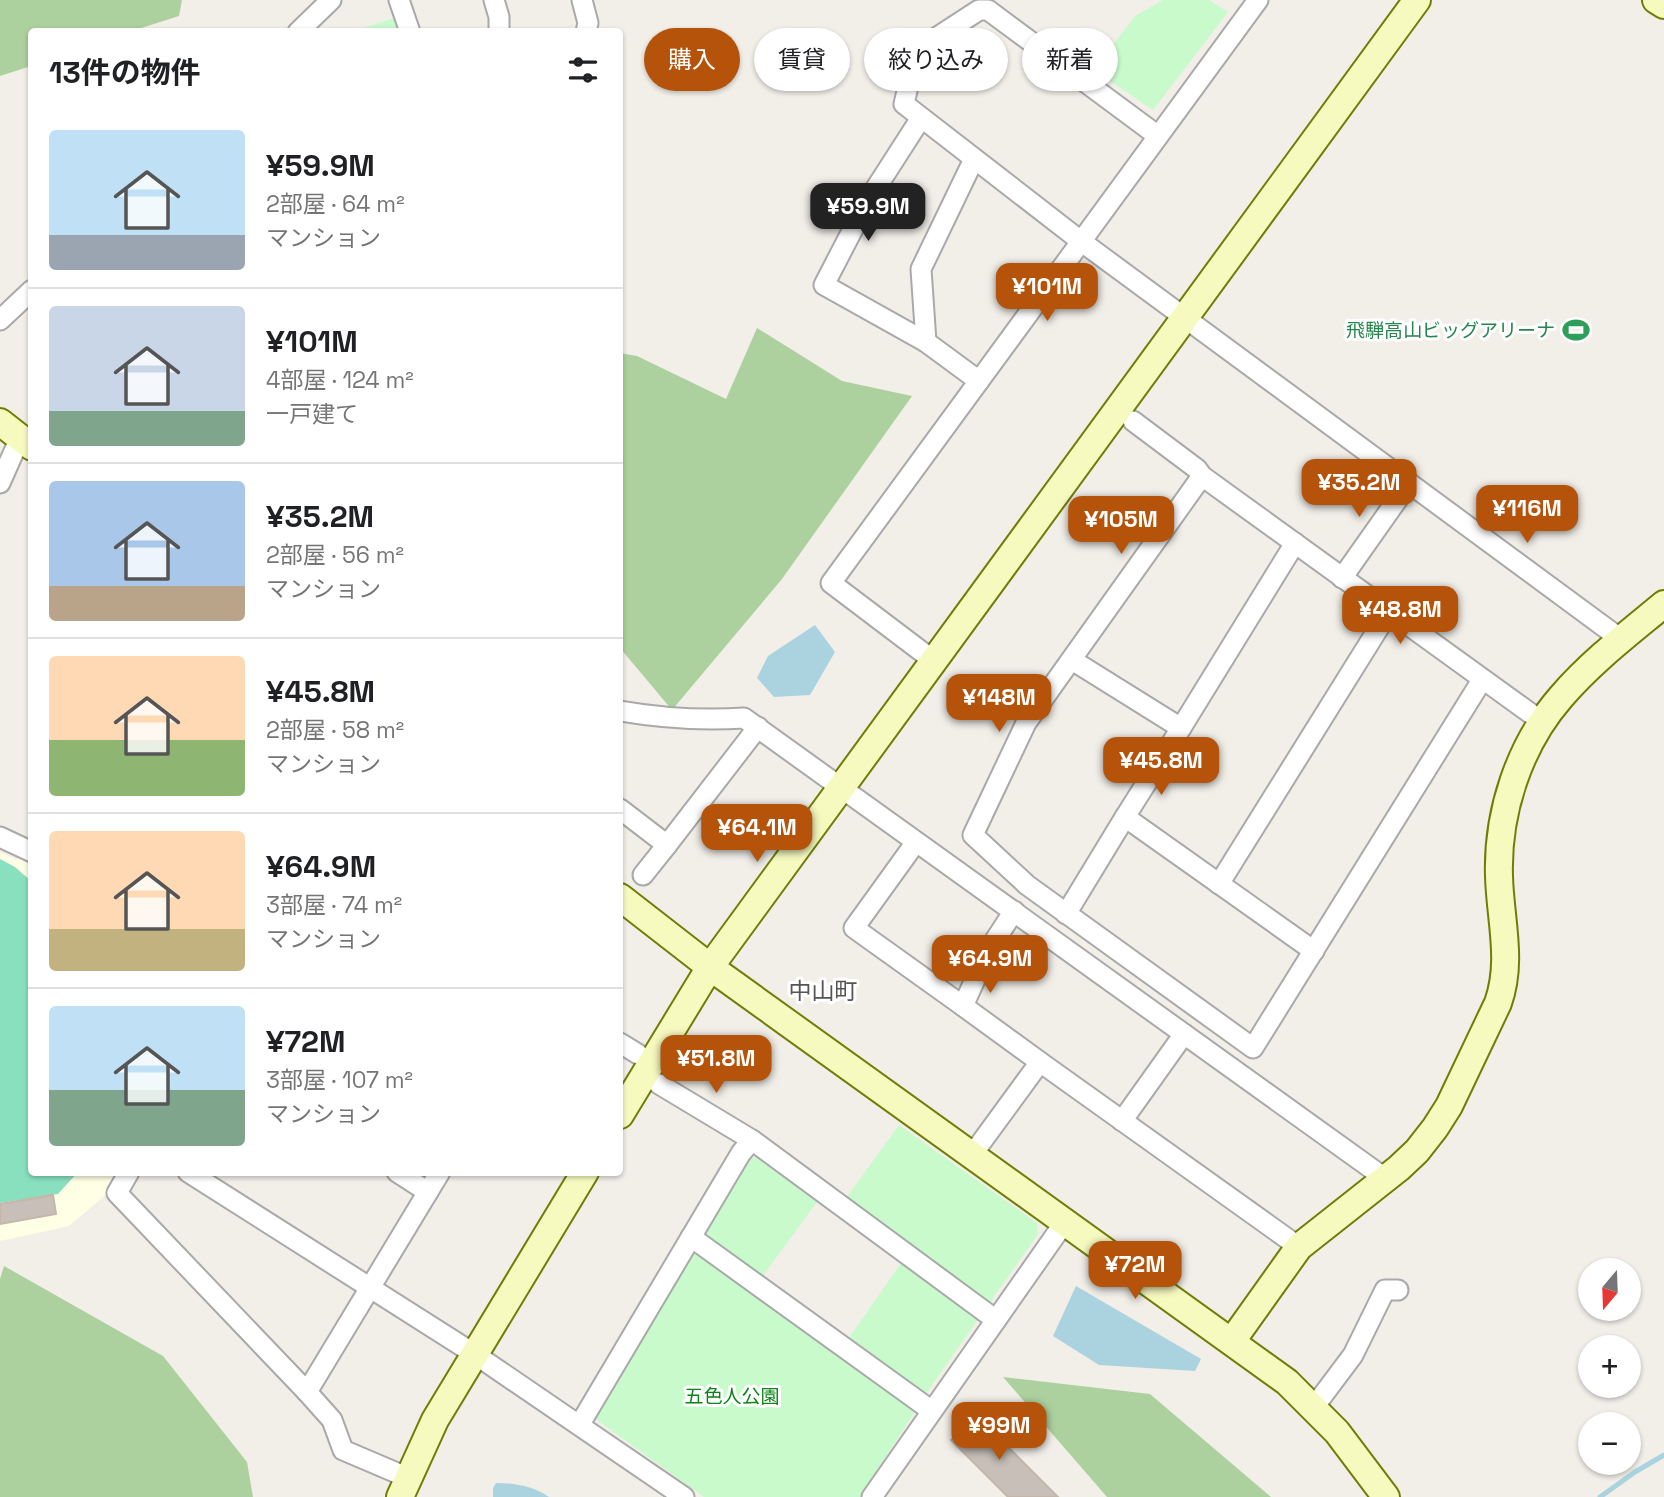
<!DOCTYPE html>
<html lang="ja">
<head>
<meta charset="utf-8">
<style>
	:root { --surface:#fff; --page:#f6f6f6; --text:#202124; --muted:#757577; --line:#e0e0e0; --accent:#b45309 }
	body { margin:0; font-family:"Space Grotesk","Noto Sans JP",sans-serif; background:var(--page); color:var(--text); height:100vh; display:flex; flex-direction:column; font-size:26px; white-space:nowrap }
	* { box-sizing:border-box; margin:0 }
	p { font-size:23px; color:var(--muted) }
	.icon { flex:none; width:38px; height:38px; fill:none; stroke:currentColor; stroke-width:2; stroke-linecap:round; stroke-linejoin:round }
	.map { position:relative; flex:1; overflow:hidden }
	.drawer { position:absolute; left:28px; top:28px; width:595px; height:1148px; display:flex; flex-direction:column; background:var(--surface); border-radius:7px; box-shadow:0 2px 5px #0004 }
	.drawer>* { flex:none }
	.top-card { position:absolute; left:644px; top:28px; width:665px; height:63px; display:flex; gap:14px }
	.needle { width:46px; rotate:199deg }
	.tools { position:absolute; left:1578px; top:1258px; display:grid; gap:14px }
	.tools a { display:grid; place-items:center; width:63px; height:63px; border-radius:50%; background:var(--surface); box-shadow:0 2px 5px #0004; font-size:35px }
	.price { position:absolute; translate:-50% -60px; padding:0 16px; border-radius:14px; background:var(--accent); color:#fff; font-size:23px; line-height:46px; filter:drop-shadow(0 2px 4px #0008) }
	.price::after { content:''; position:absolute; left:50%; top:42px; width:21px; height:16px; margin-left:-10px; background:inherit; clip-path:polygon(0 0,100% 0,50% 100%) }
	.price.on { background:#222; color:#fff }
	ul { padding:0; list-style:none }
	li { display:flex; align-items:center; gap:21px; height:175px; padding:0 21px }
	li+li { border-top:2px solid var(--line) }
	li span { display:grid; place-items:center; flex:none; width:196px; height:140px; border-radius:7px; color:#555 }
	li>.icon { margin-inline-start:auto }
	span .icon { width:84px; height:84px; fill:#fffc; stroke-width:1 }
	li b { font-size:30px }
	h2 { display:flex; justify-content:space-between; align-items:center; height:84px; padding:0 21px; font-size:30px }
	.chip { padding:0 24px; border-radius:32px; background:var(--surface); box-shadow:0 2px 5px #0004; font-size:24px; line-height:63px }
	.chip.on { background:var(--accent); color:#fff }
	.map>svg:first-child { display:block }
	.education { fill:#ffffe5 }
	.forest { fill:#add19e }
	.park { fill:#c8facc }
	.pitch { fill:#88e0be }
	.water { fill:#aad3df }
	.lines { fill:none; stroke-linecap:round; stroke-linejoin:round }
	.stream { stroke:#aad3df; stroke-width:5 }
	.building { fill:#c7bfb8; stroke:#c4b6ab; stroke-width:2 }
	.street-casing { stroke:#a9a9a9; stroke-width:23 }
	.secondary-casing { stroke:#707d05; stroke-width:30 }
	.street { stroke:#fff; stroke-width:19 }
	.secondary { stroke:#f7fabf; stroke-width:26 }
	.labels { text-anchor:middle; stroke-width:6; stroke-linejoin:round; paint-order:stroke }
	.leisure-label { font-size:19px; fill:#27864d; stroke:#fff; text-anchor:end }
	.park-label { font-size:19px; fill:#0c8416; stroke:#fff }
	.quarter-label { font-size:23px; fill:#555; stroke:#fff }
</style>
</head>
<body>
<div class="map">
<svg width="1664" height="1497" viewBox="0 0 1664 1497">
	<rect width="100%" height="100%" fill="#f2efe9"/>
	<polygon class="education" points="0,852 17,860 18,854 31,865 32,1172 120,1173 109,1192 69,1226 0,1241"/>
	<g class="forest">
		<polygon points="0,0 182,0 179,16 132,31 32,32 31,66 0,76"/>
		<polygon points="757,328 842,381 912,396 782,579 672,710 620,648 620,353 637,356 726,399"/>
		<polygon points="4,1266 163,1356 247,1462 253,1497 0,1497 0,1279"/>
		<polygon points="1003,1377 1150,1394 1271,1497 1107,1497"/>
	</g>
	<g class="park">
		<polygon points="1163,0 1209,0 1228,12 1153,110 1094,70 1135,16"/>
		<polygon points="397,17 402,31 361,31 360,29"/>
		<polygon points="899,1125 1037,1223 1038,1234 930,1388 860,1497 704,1497 597,1420 595,1415 691,1254 699,1254 840,1351 910,1250 844,1201"/>
		<polygon points="749,1158 757,1158 817,1202 762,1277 705,1237 705,1230"/>
	</g>
	<polygon class="pitch" points="0,859 15,867 31,881 32,1172 77,1173 58,1194 0,1203"/>
	<g class="water">
		<polygon points="815,625 835,652 810,695 774,697 757,678 768,656"/>
		<polygon points="1076,1286 1201,1359 1195,1371 1099,1365 1053,1336"/>
		<path d="M496,1483C514,1483 534,1486 549,1497H493V1488Z"/>
	</g>
	<g class="lines">
		<polyline class="stream" points="1600,1497 1635,1472 1664,1455"/>
	</g>
	<g class="building">
		<polygon points="53,1195 56,1214 0,1224 0,1204"/>
		<polygon points="976,1415 1058,1497 1008,1497 951,1440"/>
	</g>
	<g class="lines">
		<g class="street-casing">
			<g id="street">
				<polyline points="399,0 410,32"/>
				<polyline points="494,0 499,17 499,32"/>
				<polyline points="582,0 588,23 586,32"/>
				<polyline points="298,32 331,0"/>
				<polyline points="921,118 867,202 824,285 926,342"/>
				<polyline points="1158,136 988,10 979,10 916,51 904,104 1082,242 1622,640"/>
				<polyline points="0,320 32,290"/>
				<polyline points="979,381 1258,0"/>
				<polyline points="1133,421 1197,469 1202,476 1530,713"/>
				<polyline points="1202,476 1026,723 973,835 1027,885 1253,1048 1482,680"/>
				<polyline points="0,483 20,438"/>
				<polyline points="1342,578 1409,483"/>
				<polyline points="1072,660 1181,728 1125,817 1314,951"/>
				<polyline points="934,661 831,583 979,381 926,342 921,269 974,159"/>
				<path d="M620,711C661,718 701,721 744,718L1386,1179"/>
				<polyline points="1181,728 1295,543"/>
				<polyline points="620,809 667,845 758,727"/>
				<polyline points="0,837 32,852"/>
				<polyline points="916,842 854,928 963,1006"/>
				<polyline points="643,875 667,845"/>
				<polyline points="1219,884 1388,613"/>
				<polyline points="1014,911 988,951 963,1006 1040,1062"/>
				<polyline points="1066,914 1125,817"/>
				<polyline points="620,1043 638,1054"/>
				<polyline points="659,1084 752,1140"/>
				<polyline points="1122,1121 1184,1034"/>
				<polyline points="972,1155 1040,1062 1299,1247"/>
				<polyline points="129,1172 117,1193 307,1392 440,1172"/>
				<polyline points="188,1172 476,1355 684,1497"/>
				<polyline points="397,1172 428,1192"/>
				<polyline points="691,1237 932,1411"/>
				<polyline points="307,1392 332,1420 343,1450 397,1473"/>
				<polyline points="1314,1407 1353,1355 1383,1294 1385,1290 1398,1290"/>
				<polyline points="580,1424 741,1153 752,1140 996,1320"/>
				<polyline points="872,1497 1064,1223"/>
			</g>
		</g>
		<g class="secondary-casing">
			<g id="secondary">
				<polyline points="1656,0 1664,5"/>
				<polyline points="0,422 32,447"/>
				<polyline points="620,897 710,967 1287,1382 1337,1432 1386,1497"/>
				<polyline points="620,1115 710,967 1417,0"/>
				<path d="M1232,1341L1299,1247L1399,1168L1417,1151L1435,1128L1449,1106L1498,1003C1513,961 1500,919 1499,876C1497,813 1519,745 1561,697C1591,662 1629,633 1664,604"/>
				<polyline points="400,1497 435,1420 585,1172"/>
			</g>
		</g>
		<use href="#street" class="street"/>
		<use href="#secondary" class="secondary"/>
	</g>
	<defs>
		<g id="stadium-bare" transform="scale(2.1)"><path d="M0-5a6.5 5 0 1 0 0 10a6.5 5 0 1 0 0-10ZM-3.5-1.8h7v3.6h-7Z" fill="#2e9e5b" stroke="#fff" stroke-width="2.5" paint-order="stroke"/></g>
	</defs>
	<g fill-rule="evenodd">
		<use href="#stadium-bare" x="1576" y="330"/>
	</g>
	<g class="labels">
		<g class="leisure-label">
			<text x="1555" y="337">飛騨高山ビッグアリーナ</text>
		</g>
		<g class="park-label">
			<text x="732" y="1403">五色人公園</text>
		</g>
		<g class="quarter-label">
			<text x="823" y="999">中山町</text>
		</g>
	</g>
</svg>
<div class="tools">
<a><svg class="needle" viewBox="-14 -14 28 28"><path d="M0-13l5 13h-10z" fill="#e53935"/><path d="M0 13l5-13h-10z" fill="#757577"/></svg></a>
<a>+</a>
<a>−</a>
</div>
<b class="price on" style="left:868px;top:243px">¥59.9M</b>
<b class="price" style="left:1047px;top:323px">¥101M</b>
<b class="price" style="left:1359px;top:519px">¥35.2M</b>
<b class="price" style="left:1527px;top:545px">¥116M</b>
<b class="price" style="left:1121px;top:556px">¥105M</b>
<b class="price" style="left:1400px;top:646px">¥48.8M</b>
<b class="price" style="left:999px;top:734px">¥148M</b>
<b class="price" style="left:1161px;top:797px">¥45.8M</b>
<b class="price" style="left:757px;top:864px">¥64.1M</b>
<b class="price" style="left:990px;top:995px">¥64.9M</b>
<b class="price" style="left:716px;top:1095px">¥51.8M</b>
<b class="price" style="left:1135px;top:1301px">¥72M</b>
<b class="price" style="left:999px;top:1462px">¥99M</b>
<div class="top-card">
<a class="chip on">購入</a>
<a class="chip">賃貸</a>
<a class="chip">絞り込み</a>
<a class="chip">新着</a>
</div>
<section class="drawer">
<h2>13件の物件<svg class="icon" aria-label="filters" viewBox="0 0 24 24"><path d="M4 7h16M4 17h16"/><circle cx="9" cy="7" r="2"/><circle cx="15" cy="17" r="2"/></svg></h2>
<ul>
<li><span style="background:linear-gradient(#bfe0f5 75%,#9aa5b1 0)"><svg class="icon" aria-label="home" viewBox="0 0 24 24"><path d="M3 11l9-7 9 7M6 9v11h12V9"/></svg></span><div><b>¥59.9M</b><p>2部屋 · 64 m²</p><p>マンション</p></div></li>
<li><span style="background:linear-gradient(#c9d6e8 75%,#7fa58c 0)"><svg class="icon" aria-label="home" viewBox="0 0 24 24"><path d="M3 11l9-7 9 7M6 9v11h12V9"/></svg></span><div><b>¥101M</b><p>4部屋 · 124 m²</p><p>一戸建て</p></div></li>
<li><span style="background:linear-gradient(#a9c7e8 75%,#b9a48a 0)"><svg class="icon" aria-label="home" viewBox="0 0 24 24"><path d="M3 11l9-7 9 7M6 9v11h12V9"/></svg></span><div><b>¥35.2M</b><p>2部屋 · 56 m²</p><p>マンション</p></div></li>
<li><span style="background:linear-gradient(#ffd9b3 60%,#8fb573 0)"><svg class="icon" aria-label="home" viewBox="0 0 24 24"><path d="M3 11l9-7 9 7M6 9v11h12V9"/></svg></span><div><b>¥45.8M</b><p>2部屋 · 58 m²</p><p>マンション</p></div></li>
<li><span style="background:linear-gradient(#ffd9b3 70%,#c2b280 0)"><svg class="icon" aria-label="home" viewBox="0 0 24 24"><path d="M3 11l9-7 9 7M6 9v11h12V9"/></svg></span><div><b>¥64.9M</b><p>3部屋 · 74 m²</p><p>マンション</p></div></li>
<li><span style="background:linear-gradient(#bfe0f5 60%,#7fa58c 0)"><svg class="icon" aria-label="home" viewBox="0 0 24 24"><path d="M3 11l9-7 9 7M6 9v11h12V9"/></svg></span><div><b>¥72M</b><p>3部屋 · 107 m²</p><p>マンション</p></div></li>
</ul>
</section>
</div>
</body>
</html>
